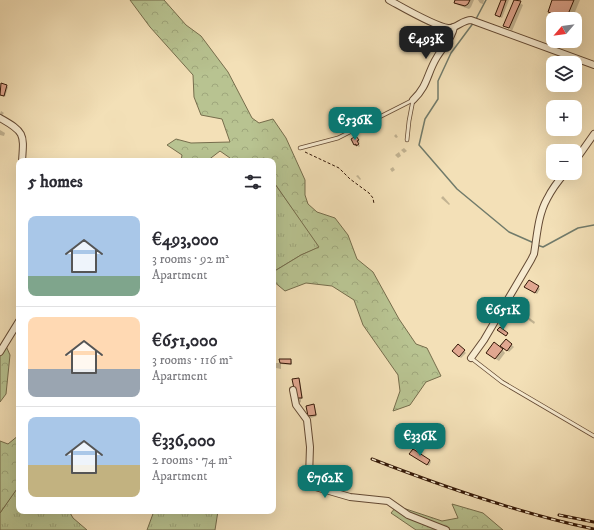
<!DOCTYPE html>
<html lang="en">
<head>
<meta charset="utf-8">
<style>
	:root { --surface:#fff; --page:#f2f2f3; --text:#2b2b33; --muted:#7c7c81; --line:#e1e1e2; --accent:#0f766e }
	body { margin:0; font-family:"IM FELL DW Pica",serif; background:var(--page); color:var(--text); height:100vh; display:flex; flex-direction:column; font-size:15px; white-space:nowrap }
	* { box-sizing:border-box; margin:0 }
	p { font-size:13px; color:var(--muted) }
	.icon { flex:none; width:22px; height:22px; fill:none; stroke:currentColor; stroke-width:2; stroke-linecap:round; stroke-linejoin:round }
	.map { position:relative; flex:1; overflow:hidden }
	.side { position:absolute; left:16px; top:158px; width:260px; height:356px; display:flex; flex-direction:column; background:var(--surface); border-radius:8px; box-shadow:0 4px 16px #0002 }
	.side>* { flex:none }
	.needle { width:26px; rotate:242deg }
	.tools { position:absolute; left:546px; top:12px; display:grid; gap:8px }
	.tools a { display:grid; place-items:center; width:36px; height:36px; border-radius:8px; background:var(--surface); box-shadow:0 4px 16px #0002; font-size:20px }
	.price { position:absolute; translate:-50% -34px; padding:0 9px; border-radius:8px; background:var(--accent); color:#fff; font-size:13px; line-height:26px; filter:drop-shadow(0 1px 2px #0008) }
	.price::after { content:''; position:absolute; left:50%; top:24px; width:12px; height:9px; margin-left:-6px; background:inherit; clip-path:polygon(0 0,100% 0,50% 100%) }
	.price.active { background:#222; color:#fff }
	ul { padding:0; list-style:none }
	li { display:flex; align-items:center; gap:12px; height:100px; padding:0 12px }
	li+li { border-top:1px solid var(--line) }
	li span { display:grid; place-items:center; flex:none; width:112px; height:80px; border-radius:8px; color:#555 }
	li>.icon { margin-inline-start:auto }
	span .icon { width:48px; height:48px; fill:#fffc; stroke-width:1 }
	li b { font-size:17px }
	h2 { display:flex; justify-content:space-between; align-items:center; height:48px; padding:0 12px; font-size:17px }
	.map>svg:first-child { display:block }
	.grass { fill:url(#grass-tufts); stroke:#766d4c }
	.forest { fill:url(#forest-crowns); stroke:#766d4c }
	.shadow { fill:#0003 }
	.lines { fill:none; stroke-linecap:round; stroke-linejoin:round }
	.stream { stroke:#717b6b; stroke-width:1.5 }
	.building { fill:#e1a790; stroke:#331707 }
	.service-casing { stroke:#634933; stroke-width:4.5 }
	.minor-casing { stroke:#634933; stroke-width:8 }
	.path { stroke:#331707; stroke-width:1; stroke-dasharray:3 2; stroke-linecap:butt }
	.service { stroke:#f7ebd0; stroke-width:3 }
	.minor { stroke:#f7ebd0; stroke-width:6 }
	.rail-casing { stroke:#331707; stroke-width:3 }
	.rail { stroke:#f7ebd0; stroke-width:1.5; stroke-dasharray:4.5; stroke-linecap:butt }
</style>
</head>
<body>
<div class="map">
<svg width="594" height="530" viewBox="0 0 594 530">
	<defs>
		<pattern id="grass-tufts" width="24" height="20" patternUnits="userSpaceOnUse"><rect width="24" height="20" fill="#b8c391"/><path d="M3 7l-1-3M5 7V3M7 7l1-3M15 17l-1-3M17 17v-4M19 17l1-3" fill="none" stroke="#9fa77c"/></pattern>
		<pattern id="forest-crowns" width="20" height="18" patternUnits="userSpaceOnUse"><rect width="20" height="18" fill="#b8c391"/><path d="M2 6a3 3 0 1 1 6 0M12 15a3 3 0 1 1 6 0" fill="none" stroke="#9fa77c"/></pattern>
	</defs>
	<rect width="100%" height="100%" fill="#f3e0b7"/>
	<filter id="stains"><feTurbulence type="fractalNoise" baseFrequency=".005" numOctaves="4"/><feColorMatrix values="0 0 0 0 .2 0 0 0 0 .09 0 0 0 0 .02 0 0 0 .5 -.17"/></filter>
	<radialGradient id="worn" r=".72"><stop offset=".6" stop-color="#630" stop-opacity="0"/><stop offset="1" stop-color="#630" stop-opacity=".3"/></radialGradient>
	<g class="grass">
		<polygon points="273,181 320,247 301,255 273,272"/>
		<polygon points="17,488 19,490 19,511 69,511 73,518 87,530 0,530 0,513"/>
		<polygon points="154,511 218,511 215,530 147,530"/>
	</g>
	<g class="forest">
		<polygon points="130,0 164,0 186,25 201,36 228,72 252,118 259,123 273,119 286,138 305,180 305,195 308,204 317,212 335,218 348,235 357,259 373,272 399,319 416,344 427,348 441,376 426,382 410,405 393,411 400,391 398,375 363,325 354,300 332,286 306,283 285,291 273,281 273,272 301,255 319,247 273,181 273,161 228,161 230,158 220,151 207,161 181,161 182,155 167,145 176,139 191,143 230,142 222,119 201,115 194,97 193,75 150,27"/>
		<polygon points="6,346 10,355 6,394 0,402 0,356"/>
		<polygon points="19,435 19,486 0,513 0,441 8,444"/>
		<polygon points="452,504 483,513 503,530 416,530 391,513 396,507 406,509 442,521 458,518"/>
	</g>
	<g class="shadow">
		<polygon points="456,0 474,0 471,7 469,9 458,5 455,2"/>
		<polygon points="478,0 484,0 483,4 480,3"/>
		<polygon points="501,0 509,0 502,18 496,15"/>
		<polygon points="515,0 523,5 512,31 505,25"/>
		<polygon points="553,0 580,0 572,19 553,19 553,25 549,21 552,14 549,11"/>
		<polygon points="2,84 8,87 5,97 0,95"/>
		<polygon points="1,111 4,113 2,115 0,114"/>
		<polygon points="0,130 5,133 4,136 0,135"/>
		<polygon points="396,134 398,137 396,138 394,136"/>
		<polygon points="356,137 360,142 358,143 360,146 359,147 355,144"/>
		<polygon points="404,148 407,151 404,153 401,150"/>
		<polygon points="399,152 401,156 398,158 395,155"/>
		<polygon points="264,157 266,161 262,161 261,159"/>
		<polygon points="393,167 395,170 392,172 390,169"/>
		<polygon points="358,175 361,179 360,180 356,176"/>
		<polygon points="443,196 450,204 449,205 441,198"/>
		<polygon points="526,287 538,287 540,289 537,294"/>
		<polygon points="508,305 522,314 517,322 504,313"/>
		<polygon points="527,316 535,322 534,324 526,318"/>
		<polygon points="506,340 514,347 509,352 504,347"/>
		<polygon points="458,345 466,353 461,358 453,351"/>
		<polygon points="502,349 505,353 499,361 491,356"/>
		<polygon points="280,360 291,360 292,362 292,365 281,364 281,369 276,368 274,367 275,363 280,363"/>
		<polygon points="299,379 300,381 303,399 301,399 301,402 299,403 297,398"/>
		<polygon points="313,405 315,407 317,416 311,418 309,416"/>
		<polygon points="413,456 430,460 431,462 429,466"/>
	</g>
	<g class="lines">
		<g class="stream">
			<polyline points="476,19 486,0"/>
			<polyline points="474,22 451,53 438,81 438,99 425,119 419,145 457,189 509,232 534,243"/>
			<polyline points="537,245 543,247 578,228 594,225"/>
		</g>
	</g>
	<g class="building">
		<polygon points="455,0 470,0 468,4 465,6 454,3"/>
		<polygon points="501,0 506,0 500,17 495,15"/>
		<polygon points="514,0 521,1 509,28 503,26"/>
		<polygon points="552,0 574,0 566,19 553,19 553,23 548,21 551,13 548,12"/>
		<polygon points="1,83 7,85 4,96 0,95"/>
		<polygon points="356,136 359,140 357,141 359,144 356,146 356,144 354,145 351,139"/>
		<polygon points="529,280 539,286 535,293 524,287"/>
		<polygon points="507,304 519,310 514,319 502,313"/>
		<polygon points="500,327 508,333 506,336 497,330"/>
		<polygon points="506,339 512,344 507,351 500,346"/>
		<polygon points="494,342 503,349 495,359 486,353"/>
		<polygon points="458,344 465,350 459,357 452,351"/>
		<polygon points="279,359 291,359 291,364 280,363"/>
		<polygon points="299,378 302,398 296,398 292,379"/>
		<polygon points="314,404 316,415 308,416 306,406"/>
		<polygon points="413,449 430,460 427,465 409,454"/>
	</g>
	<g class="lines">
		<g class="service-casing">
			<g id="service">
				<polyline points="407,140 409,121 413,100"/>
				<polyline points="300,148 338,138 413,100"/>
				<polyline points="471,358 502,382 594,436"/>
			</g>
		</g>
		<g class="minor-casing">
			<g id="minor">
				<path d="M389,0C402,7 434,26 448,28C456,29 462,20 471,20L594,65"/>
				<path d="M413,100C428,86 427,73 437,57C443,47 452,39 454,27"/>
				<path d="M0,118C25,132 24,134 22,161"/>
				<polyline points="575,161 594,134"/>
				<polyline points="0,352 19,321"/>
				<path d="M471,358L484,340L531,260L534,254C537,236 538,215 547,199C552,189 558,181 565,173"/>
				<polyline points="293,390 296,405 307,420 310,447 309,477 310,482 312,486 350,497 388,501 408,515 446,530"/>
			</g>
		</g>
		<polyline class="path" points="305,152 339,168 350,179 369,193 373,198 374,204"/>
		<use href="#service" class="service"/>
		<use href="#minor" class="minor"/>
		<g class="rail-casing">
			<g id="rail">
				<path d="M372,459C444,487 518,513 594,529"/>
				<polyline points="559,515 594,522"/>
			</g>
		</g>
		<use href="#rail" class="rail"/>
	</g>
	<rect width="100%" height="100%" filter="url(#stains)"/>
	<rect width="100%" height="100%" fill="url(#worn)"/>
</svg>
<div class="tools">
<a><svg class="needle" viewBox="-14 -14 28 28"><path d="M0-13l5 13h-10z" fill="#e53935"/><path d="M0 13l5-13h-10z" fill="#7c7c81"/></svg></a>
<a><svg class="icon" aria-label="layers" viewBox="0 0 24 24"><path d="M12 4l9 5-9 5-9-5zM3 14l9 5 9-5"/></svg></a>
<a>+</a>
<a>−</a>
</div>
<b class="price active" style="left:426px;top:60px">€493K</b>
<b class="price" style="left:355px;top:141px">€536K</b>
<b class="price" style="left:503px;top:331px">€651K</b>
<b class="price" style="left:420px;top:457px">€336K</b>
<b class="price" style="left:325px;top:499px">€762K</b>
<section class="side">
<h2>5 homes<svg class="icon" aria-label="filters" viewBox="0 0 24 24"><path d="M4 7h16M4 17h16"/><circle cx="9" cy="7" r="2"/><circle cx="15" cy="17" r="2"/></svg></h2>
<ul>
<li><span style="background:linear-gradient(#a9c7e8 75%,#7fa58c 0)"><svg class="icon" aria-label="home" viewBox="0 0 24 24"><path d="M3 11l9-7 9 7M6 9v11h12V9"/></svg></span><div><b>€493,000</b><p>3 rooms · 92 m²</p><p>Apartment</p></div></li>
<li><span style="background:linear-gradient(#ffd9b3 65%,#9aa5b1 0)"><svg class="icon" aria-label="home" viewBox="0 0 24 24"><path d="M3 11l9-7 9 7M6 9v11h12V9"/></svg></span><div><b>€651,000</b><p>3 rooms · 116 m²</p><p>Apartment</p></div></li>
<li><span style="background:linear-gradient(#a9c7e8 60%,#c2b280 0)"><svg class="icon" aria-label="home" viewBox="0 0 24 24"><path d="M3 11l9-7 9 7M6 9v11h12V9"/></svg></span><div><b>€336,000</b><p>2 rooms · 74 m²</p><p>Apartment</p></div></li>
</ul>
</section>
</div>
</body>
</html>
